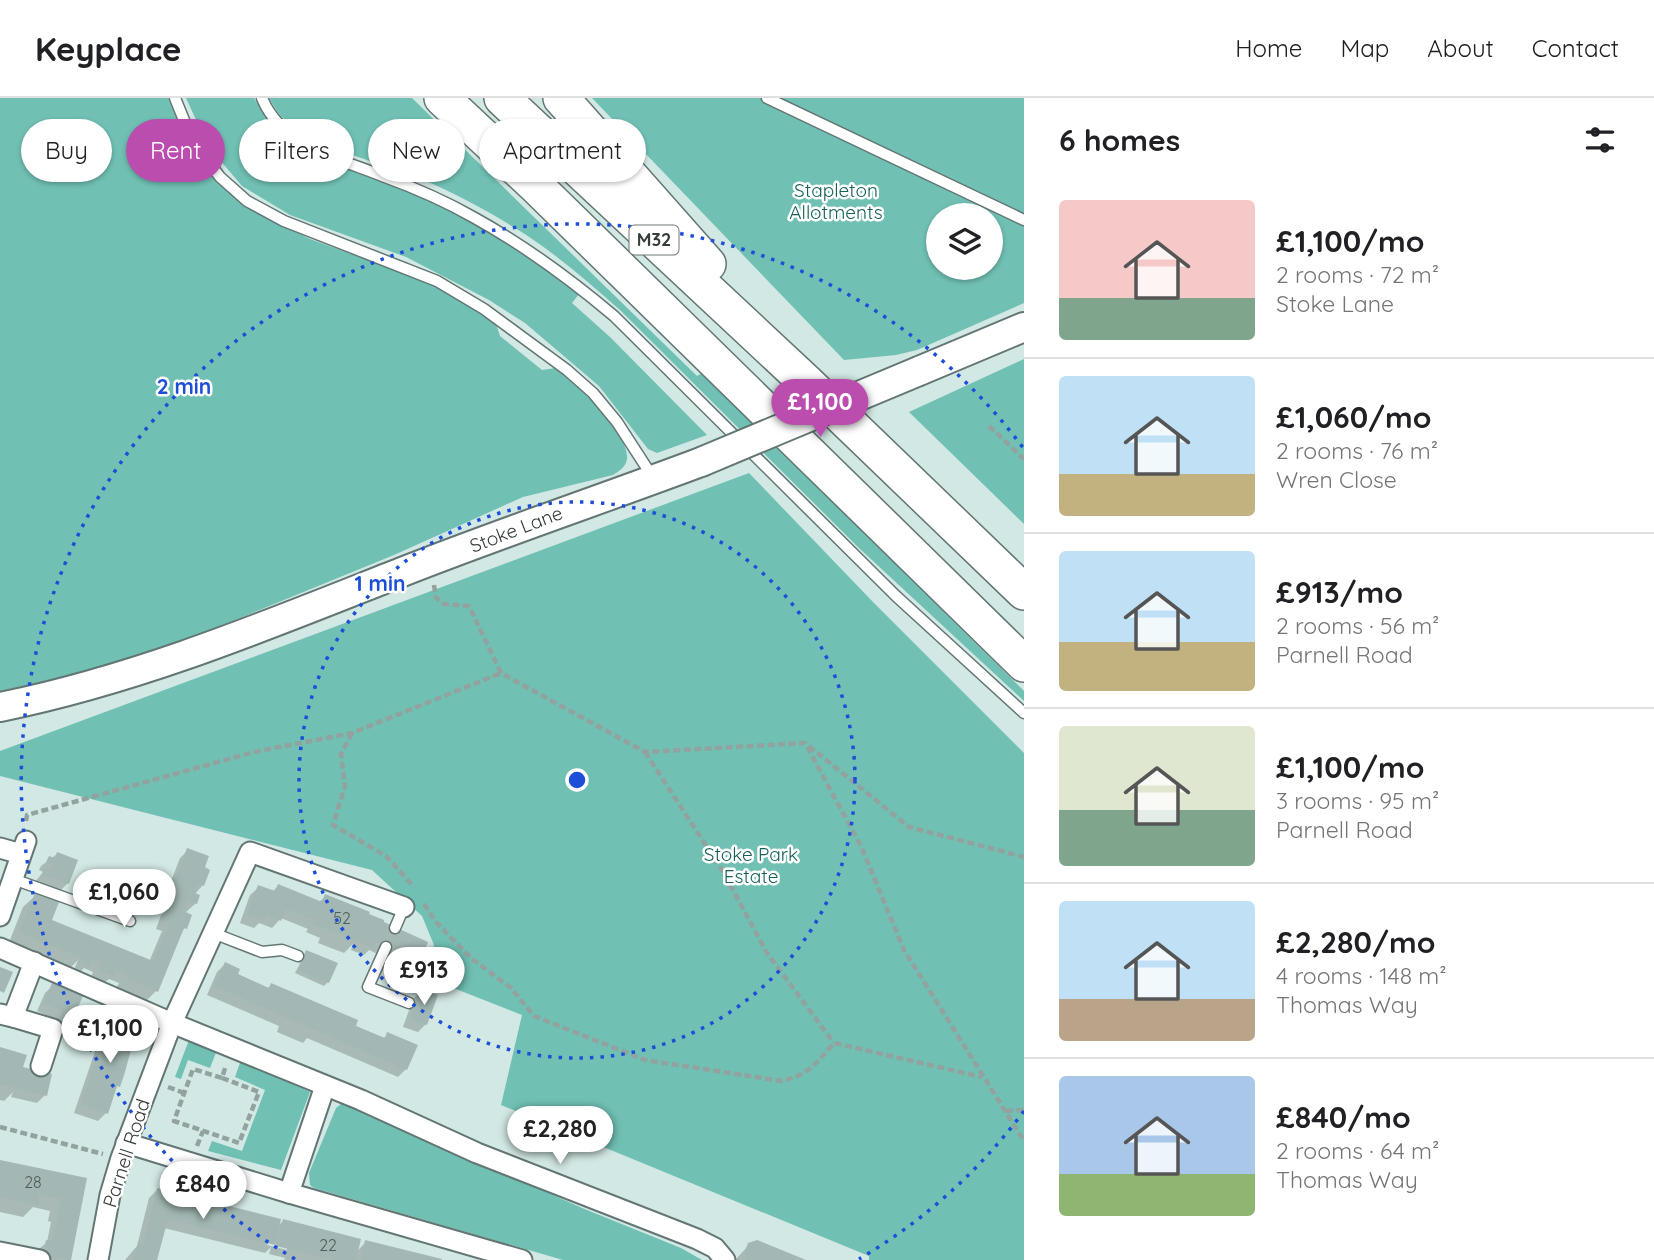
<!DOCTYPE html>
<html lang="en">
<head>
<meta charset="utf-8">
<style>
	:root { --surface:#fff; --page:#f6f6f6; --text:#202124; --muted:#757577; --line:#e0e0e0; --accent:#ba4dad }
	body { margin:0; font-family:Quicksand,sans-serif; background:var(--page); color:var(--text); height:100vh; display:flex; flex-direction:column; font-size:26px; white-space:nowrap }
	* { box-sizing:border-box; margin:0 }
	p { font-size:23px; color:var(--muted) }
	.icon { flex:none; width:38px; height:38px; fill:none; stroke:currentColor; stroke-width:2; stroke-linecap:round; stroke-linejoin:round }
	.map { position:relative; flex:1; overflow:hidden }
	.panel { display:flex; flex-direction:column; background:var(--surface); width:630px }
	.panel>* { flex:none }
	.hud { position:absolute; left:21px; top:21px; width:665px; height:63px; display:flex; gap:14px }
	.fabs { position:absolute; left:926px; top:105px; display:grid; gap:14px }
	.fabs a { display:grid; place-items:center; width:77px; height:77px; border-radius:50%; background:var(--surface); box-shadow:0 2px 5px #0004; font-size:35px }
	.price { position:absolute; translate:-50% -60px; padding:0 16px; border-radius:24px; background:#fff; color:#222; font-size:23px; line-height:46px; filter:drop-shadow(0 2px 4px #0008) }
	.price::after { content:''; position:absolute; left:50%; top:42px; width:21px; height:16px; margin-left:-10px; background:inherit; clip-path:polygon(0 0,100% 0,50% 100%) }
	.price.current { background:var(--accent); color:#fff }
	ul { padding:0; list-style:none }
	li { display:flex; align-items:center; gap:21px; height:175px; padding:0 35px }
	li+li { border-top:2px solid var(--line) }
	li span { display:grid; place-items:center; flex:none; width:196px; height:140px; border-radius:7px; color:#555 }
	li>.icon { margin-inline-start:auto }
	span .icon { width:84px; height:84px; fill:#fffc; stroke-width:1 }
	li b { font-size:30px }
	h2 { display:flex; justify-content:space-between; align-items:center; height:84px; padding:0 35px; font-size:30px }
	.pill { padding:0 24px; border-radius:32px; background:var(--surface); box-shadow:0 2px 5px #0004; font-size:24px; line-height:63px }
	.pill.current { background:var(--accent); color:#fff }
	header { display:flex; align-items:center; gap:42px; box-sizing:border-box; height:98px; padding:0 35px; background:var(--surface); border-bottom:2px solid var(--line) }
	header strong { font-size:33px }
	nav { display:flex; gap:38px; margin-inline-start:auto; font-size:24px }
	main { display:flex; flex:1; min-height:0 }
	.map>svg:first-child { display:block }
	.green { fill:#70c0b3; fill-rule:evenodd }
	.shadow { fill:#0003; fill-rule:evenodd }
	.building { fill:#a3b8b4 }
	.lines { fill:none; stroke-linecap:round; stroke-linejoin:round }
	.lane-casing { stroke:#637673; stroke-width:13 }
	.street-casing { stroke:#637673; stroke-width:23 }
	.secondary-casing { stroke:#637673; stroke-width:32 }
	.highway-casing { stroke:#637673; stroke-width:38 }
	.path { stroke:#92a29f; stroke-width:4.5; stroke-dasharray:7 3.5; stroke-linecap:butt }
	.lane { stroke:#fff; stroke-width:10 }
	.street { stroke:#fff; stroke-width:19 }
	.secondary { stroke:#fff; stroke-width:28 }
	.highway { stroke:#fff; stroke-width:35 }
	.secondary-bridge-casing { stroke:#637673; stroke-width:32; stroke-linecap:butt }
	.secondary-bridge { stroke:#fff; stroke-width:28 }
	.ring { fill:none; stroke:#1d4ed8; stroke-width:3.5; stroke-dasharray:3.5 7 }
	.labels { text-anchor:middle; stroke-width:5; stroke-linejoin:round; paint-order:stroke }
	.number-label { font-size:16px; fill:#505c59 }
	.shield { fill:#fff; stroke:#717776; stroke-width:2 }
	.shield-label { font-size:18px; font-weight:bold; fill:#343d3b }
	.park-label { font-size:19px; fill:#176057; stroke:#fff }
	.street-label { font-size:19px; fill:#343d3b; stroke:#fff }
	.centre { fill:#1d4ed8; stroke:#fff; stroke-width:3.5 }
	.ring-label { font-size:21px; text-anchor:middle; font-weight:bold; fill:#1d4ed8; stroke:#fff; stroke-width:5; stroke-linejoin:round; paint-order:stroke }
</style>
</head>
<body>
<header>
<strong>Keyplace</strong>
<nav><a>Home</a><a>Map</a><a>About</a><a>Contact</a></nav>
</header>
<main>
<div class="map">
<svg width="1024" height="1162" viewBox="0 0 1024 1162">
	<rect width="100%" height="100%" fill="#d2e8e4"/>
	<g class="green">
		<path d="M0,0H168L189,51L215,83L246,109L310,141L435,187L496,226L500,238L542,272L556,270C575,286 630,334 627,361C626,369 619,373 613,377L523,399L394,457L169,549L89,575L0,595Z"/>
		<path d="M186,0H254C293,65 366,73 429,103C483,129 532,158 579,196L572,205L610,239L707,337L657,355L648,351L599,288L525,225L489,202L406,159L290,117L242,88L208,48Z"/>
		<path d="M269,0H412L697,278L702,275L1024,593V603L860,451L620,212C587,183 553,153 515,130C486,112 453,94 421,81C382,65 309,48 281,18C276,13 273,6 269,0Z"/>
		<path d="M592,0H1024V205L917,252L896,257L844,262ZM938,117H990V170H938Z"/>
		<polygon points="1024,261 1024,426 909,314"/>
		<polygon points="749,375 873,504 1024,655 1024,1162 869,1162 869,1158 501,1007 522,917 428,880 434,847 422,818 372,772 0,678 0,653"/>
		<polygon points="189,942 217,952 210,970 188,962 181,981 175,979"/>
		<polygon points="241,962 310,994 281,1072 208,1053 212,1043 242,1053 265,992 235,979"/>
		<polygon points="346,1005 582,1110 681,1150 702,1162 563,1162 314,1090 310,1087 309,1075 336,1010 341,1006"/>
	</g>
	<g class="shadow">
		<polygon points="188,752 202,770 203,787 194,797 196,805 185,815 185,830 180,835 156,893 144,905 115,893 119,885 109,881 104,885 91,880 93,874 84,870 79,875 74,872 78,862 68,872 8,847 23,809 36,797 50,823 149,864 162,833 156,831 161,817 168,811 164,809 165,804 163,804 180,760"/>
		<polygon points="57,756 68,785 60,793 35,784 43,774 39,772 41,768"/>
		<polygon points="278,788 319,804 326,798 426,845 416,871 408,879 393,874 397,865 369,852 364,857 351,852 353,846 344,855 318,845 320,840 306,834 308,831 281,820 272,830 259,825 254,830 240,825 250,797 259,789 272,794"/>
		<polygon points="306,854 328,884 324,888 295,875"/>
		<polygon points="225,866 235,877 267,891 271,887 383,941 388,936 406,971 398,979 307,940 303,945 277,934 279,928 207,897 217,874"/>
		<polygon points="53,887 72,917 64,925 37,913 45,895"/>
		<polygon points="421,893 426,926 418,934 403,929 413,901"/>
		<polygon points="111,921 123,973 106,1015 98,1023 74,1015 103,930"/>
		<polygon points="0,951 21,970 45,997 37,1005 11,999 13,994 4,1003 0,1002"/>
		<polygon points="0,1064 85,1082 70,1162 36,1162 38,1152 47,1144 51,1124 48,1123 50,1113 33,1109 23,1119 0,1114"/>
		<path d="M157,1092L277,1129L283,1123L356,1154L366,1144L439,1162H284L285,1160L269,1156L271,1149L265,1155L164,1130L155,1162H125L137,1148L149,1100ZM268,1144L287,1149V1152L267,1147Z"/>
		<polygon points="749,1147 802,1162 735,1162"/>
	</g>
	<g class="building">
		<polygon points="187,750 209,758 205,769 210,772 204,788 198,786 195,795 200,797 197,806 188,803 184,813 192,817 187,831 184,830 158,894 127,881 128,877 116,872 114,878 98,871 100,865 91,861 89,867 81,864 82,860 19,834 35,795 59,804 52,822 153,863 169,825 162,822 169,807 166,806"/>
		<polygon points="57,754 78,762 69,786 42,776 45,770 51,772 53,766 46,764 49,758 55,760"/>
		<polygon points="278,786 322,804 325,796 370,814 369,816 384,822 384,824 428,844 417,872 400,865 404,857 376,844 374,850 313,826 315,822 286,811 281,823 266,817 264,823 247,816 258,787 275,793"/>
		<polygon points="306,852 338,865 329,885 298,872"/>
		<polygon points="225,864 240,871 238,876 269,890 271,885 358,922 356,928 385,940 387,934 418,947 407,972 214,888"/>
		<polygon points="0,869 13,874 4,895 0,893"/>
		<polygon points="52,885 83,898 74,918 44,905"/>
		<polygon points="420,891 438,897 427,927 410,921"/>
		<polygon points="110,919 137,929 125,974 120,989 117,988 108,1016 81,1006"/>
		<polygon points="0,949 27,957 23,969 52,976 47,998 0,986"/>
		<polygon points="0,1062 87,1080 71,1162 43,1158 46,1142 53,1143 61,1101 39,1096 38,1107 0,1099"/>
		<polygon points="157,1090 281,1121 275,1147 168,1121 157,1162 133,1162 138,1145 143,1147"/>
		<polygon points="283,1121 361,1141 356,1162 334,1162 276,1148"/>
		<polygon points="365,1142 442,1161 442,1162 361,1162"/>
		<polygon points="757,1142 806,1162 746,1162 744,1156 748,1145"/>
	</g>
	<g class="lines">
		<g class="lane-casing">
			<g id="lane">
				<polyline points="175,0 192,42 220,79 247,103 284,123 437,183 484,211 567,272 593,295 617,324 652,378"/>
				<path d="M262,0C282,49 341,61 385,79C415,90 445,103 473,119C524,147 569,180 614,218L896,498L1024,615"/>
				<polyline points="767,0 1024,122"/>
				<polyline points="13,781 130,823"/>
				<polyline points="395,830 404,809"/>
				<polyline points="213,835 262,854 282,852 298,858"/>
				<polyline points="386,849 368,889 409,905"/>
			</g>
		</g>
		<g class="street-casing">
			<g id="street">
				<polyline points="0,750 21,756"/>
				<polyline points="0,818 26,743"/>
				<polyline points="0,850 172,925 361,1002 477,1055 697,1141 715,1150 725,1162"/>
				<polyline points="0,916 13,919 34,864"/>
				<polyline points="13,919 53,931 41,968"/>
				<polyline points="126,1045 289,1095 522,1162"/>
				<polyline points="289,1095 325,988"/>
				<polyline points="0,1154 40,1162"/>
				<polyline points="98,1162 110,1097 121,1060 172,925 250,754 404,809"/>
			</g>
		</g>
		<g class="secondary-casing">
			<g id="secondary">
				<polyline points="919,273 1024,229"/>
				<path d="M0,609C139,581 270,526 402,474C501,435 602,401 701,364"/>
			</g>
		</g>
		<g class="highway-casing">
			<g id="highway">
				<polyline points="442,0 537,89 1024,566"/>
				<polyline points="502,0 806,284 1024,494"/>
				<polyline points="561,0 708,166"/>
			</g>
		</g>
		<g class="path">
			<polyline points="989,328 1024,361"/>
			<polyline points="434,487 436,500 444,506 469,508 501,575 645,654 805,645 861,748 904,852 1024,1043"/>
			<polyline points="352,635 341,656 345,688 333,727 386,758 414,789"/>
			<polyline points="809,648 909,729 1024,759"/>
			<polyline points="645,654 722,772 767,855 834,945"/>
			<polyline points="26,723 27,717 254,654 352,635 501,575"/>
			<path d="M424,806L436,824L471,860L511,890L534,918L645,962L782,983C809,977 817,964 834,945L982,979"/>
			<polyline points="222,980 259,994 239,1045 174,1023 193,971 222,980 226,967"/>
			<polyline points="168,989 184,995"/>
			<polyline points="1006,1013 1024,1012"/>
			<polyline points="0,1029 103,1056"/>
			<polyline points="197,1048 203,1033"/>
		</g>
		<use href="#lane" class="lane"/>
		<use href="#street" class="street"/>
		<use href="#secondary" class="secondary"/>
		<use href="#highway" class="highway"/>
		<g class="secondary-bridge-casing">
			<polyline id="secondary-bridge" points="701,364 919,273"/>
		</g>
		<use href="#secondary-bridge" class="secondary-bridge"/>
	</g>
	<g class="ring">
		<circle cx="577" cy="682" r="278"/>
		<path d="M1024 1013A556 556 0 0 1 859 1161M295 1161A556 556 0 1 1 1024 351"/>
	</g>
	<g class="labels">
		<g class="number-label">
			<text x="342" y="826">52</text>
			<text x="33" y="1090">28</text>
			<text x="328" y="1153">22</text>
		</g>
		<rect class="shield" x="629.5" y="127.5" width="49" height="29" rx="5"/>
		<g class="shield-label">
			<text x="654" y="148">M32</text>
		</g>
		<g class="park-label">
			<text x="836" y="99">Stapleton<tspan x="836" dy="22">Allotments</tspan></text>
			<text x="751" y="763">Stoke Park<tspan x="751" dy="22">Estate</tspan></text>
		</g>
		<g class="street-label">
			<text transform="translate(516 431) rotate(-21)" y="7">Stoke Lane</text>
			<text transform="translate(126 1055) rotate(-72)" y="7">Parnell Road</text>
		</g>
	</g>
	<circle cx="577" cy="682" r="10" class="centre"/>
	<g class="ring-label">
		<text x="184" y="296">2 min</text>
		<text x="380" y="493">1 min</text>
	</g>
</svg>
<div class="fabs">
<a><svg class="icon" aria-label="layers" viewBox="0 0 24 24"><path d="M12 4l9 5-9 5-9-5zM3 14l9 5 9-5"/></svg></a>
</div>
<b class="price current" style="left:820px;top:341px">£1,100</b>
<b class="price" style="left:124px;top:831px">£1,060</b>
<b class="price" style="left:424px;top:909px">£913</b>
<b class="price" style="left:110px;top:967px">£1,100</b>
<b class="price" style="left:560px;top:1068px">£2,280</b>
<b class="price" style="left:203px;top:1123px">£840</b>
<div class="hud">
<a class="pill">Buy</a>
<a class="pill current">Rent</a>
<a class="pill">Filters</a>
<a class="pill">New</a>
<a class="pill">Apartment</a>
</div>
</div>
<section class="panel">
<h2>6 homes<svg class="icon" aria-label="filters" viewBox="0 0 24 24"><path d="M4 7h16M4 17h16"/><circle cx="9" cy="7" r="2"/><circle cx="15" cy="17" r="2"/></svg></h2>
<ul>
<li><span style="background:linear-gradient(#f6c9c9 70%,#7fa58c 0)"><svg class="icon" aria-label="home" viewBox="0 0 24 24"><path d="M3 11l9-7 9 7M6 9v11h12V9"/></svg></span><div><b>£1,100/mo</b><p>2 rooms · 72 m²</p><p>Stoke Lane</p></div></li>
<li><span style="background:linear-gradient(#bfe0f5 70%,#c2b280 0)"><svg class="icon" aria-label="home" viewBox="0 0 24 24"><path d="M3 11l9-7 9 7M6 9v11h12V9"/></svg></span><div><b>£1,060/mo</b><p>2 rooms · 76 m²</p><p>Wren Close</p></div></li>
<li><span style="background:linear-gradient(#bfe0f5 65%,#c2b280 0)"><svg class="icon" aria-label="home" viewBox="0 0 24 24"><path d="M3 11l9-7 9 7M6 9v11h12V9"/></svg></span><div><b>£913/mo</b><p>2 rooms · 56 m²</p><p>Parnell Road</p></div></li>
<li><span style="background:linear-gradient(#dfe7d0 60%,#7fa58c 0)"><svg class="icon" aria-label="home" viewBox="0 0 24 24"><path d="M3 11l9-7 9 7M6 9v11h12V9"/></svg></span><div><b>£1,100/mo</b><p>3 rooms · 95 m²</p><p>Parnell Road</p></div></li>
<li><span style="background:linear-gradient(#bfe0f5 70%,#b9a48a 0)"><svg class="icon" aria-label="home" viewBox="0 0 24 24"><path d="M3 11l9-7 9 7M6 9v11h12V9"/></svg></span><div><b>£2,280/mo</b><p>4 rooms · 148 m²</p><p>Thomas Way</p></div></li>
<li><span style="background:linear-gradient(#a9c7e8 70%,#8fb573 0)"><svg class="icon" aria-label="home" viewBox="0 0 24 24"><path d="M3 11l9-7 9 7M6 9v11h12V9"/></svg></span><div><b>£840/mo</b><p>2 rooms · 64 m²</p><p>Thomas Way</p></div></li>
</ul>
</section>
</main>
</body>
</html>
